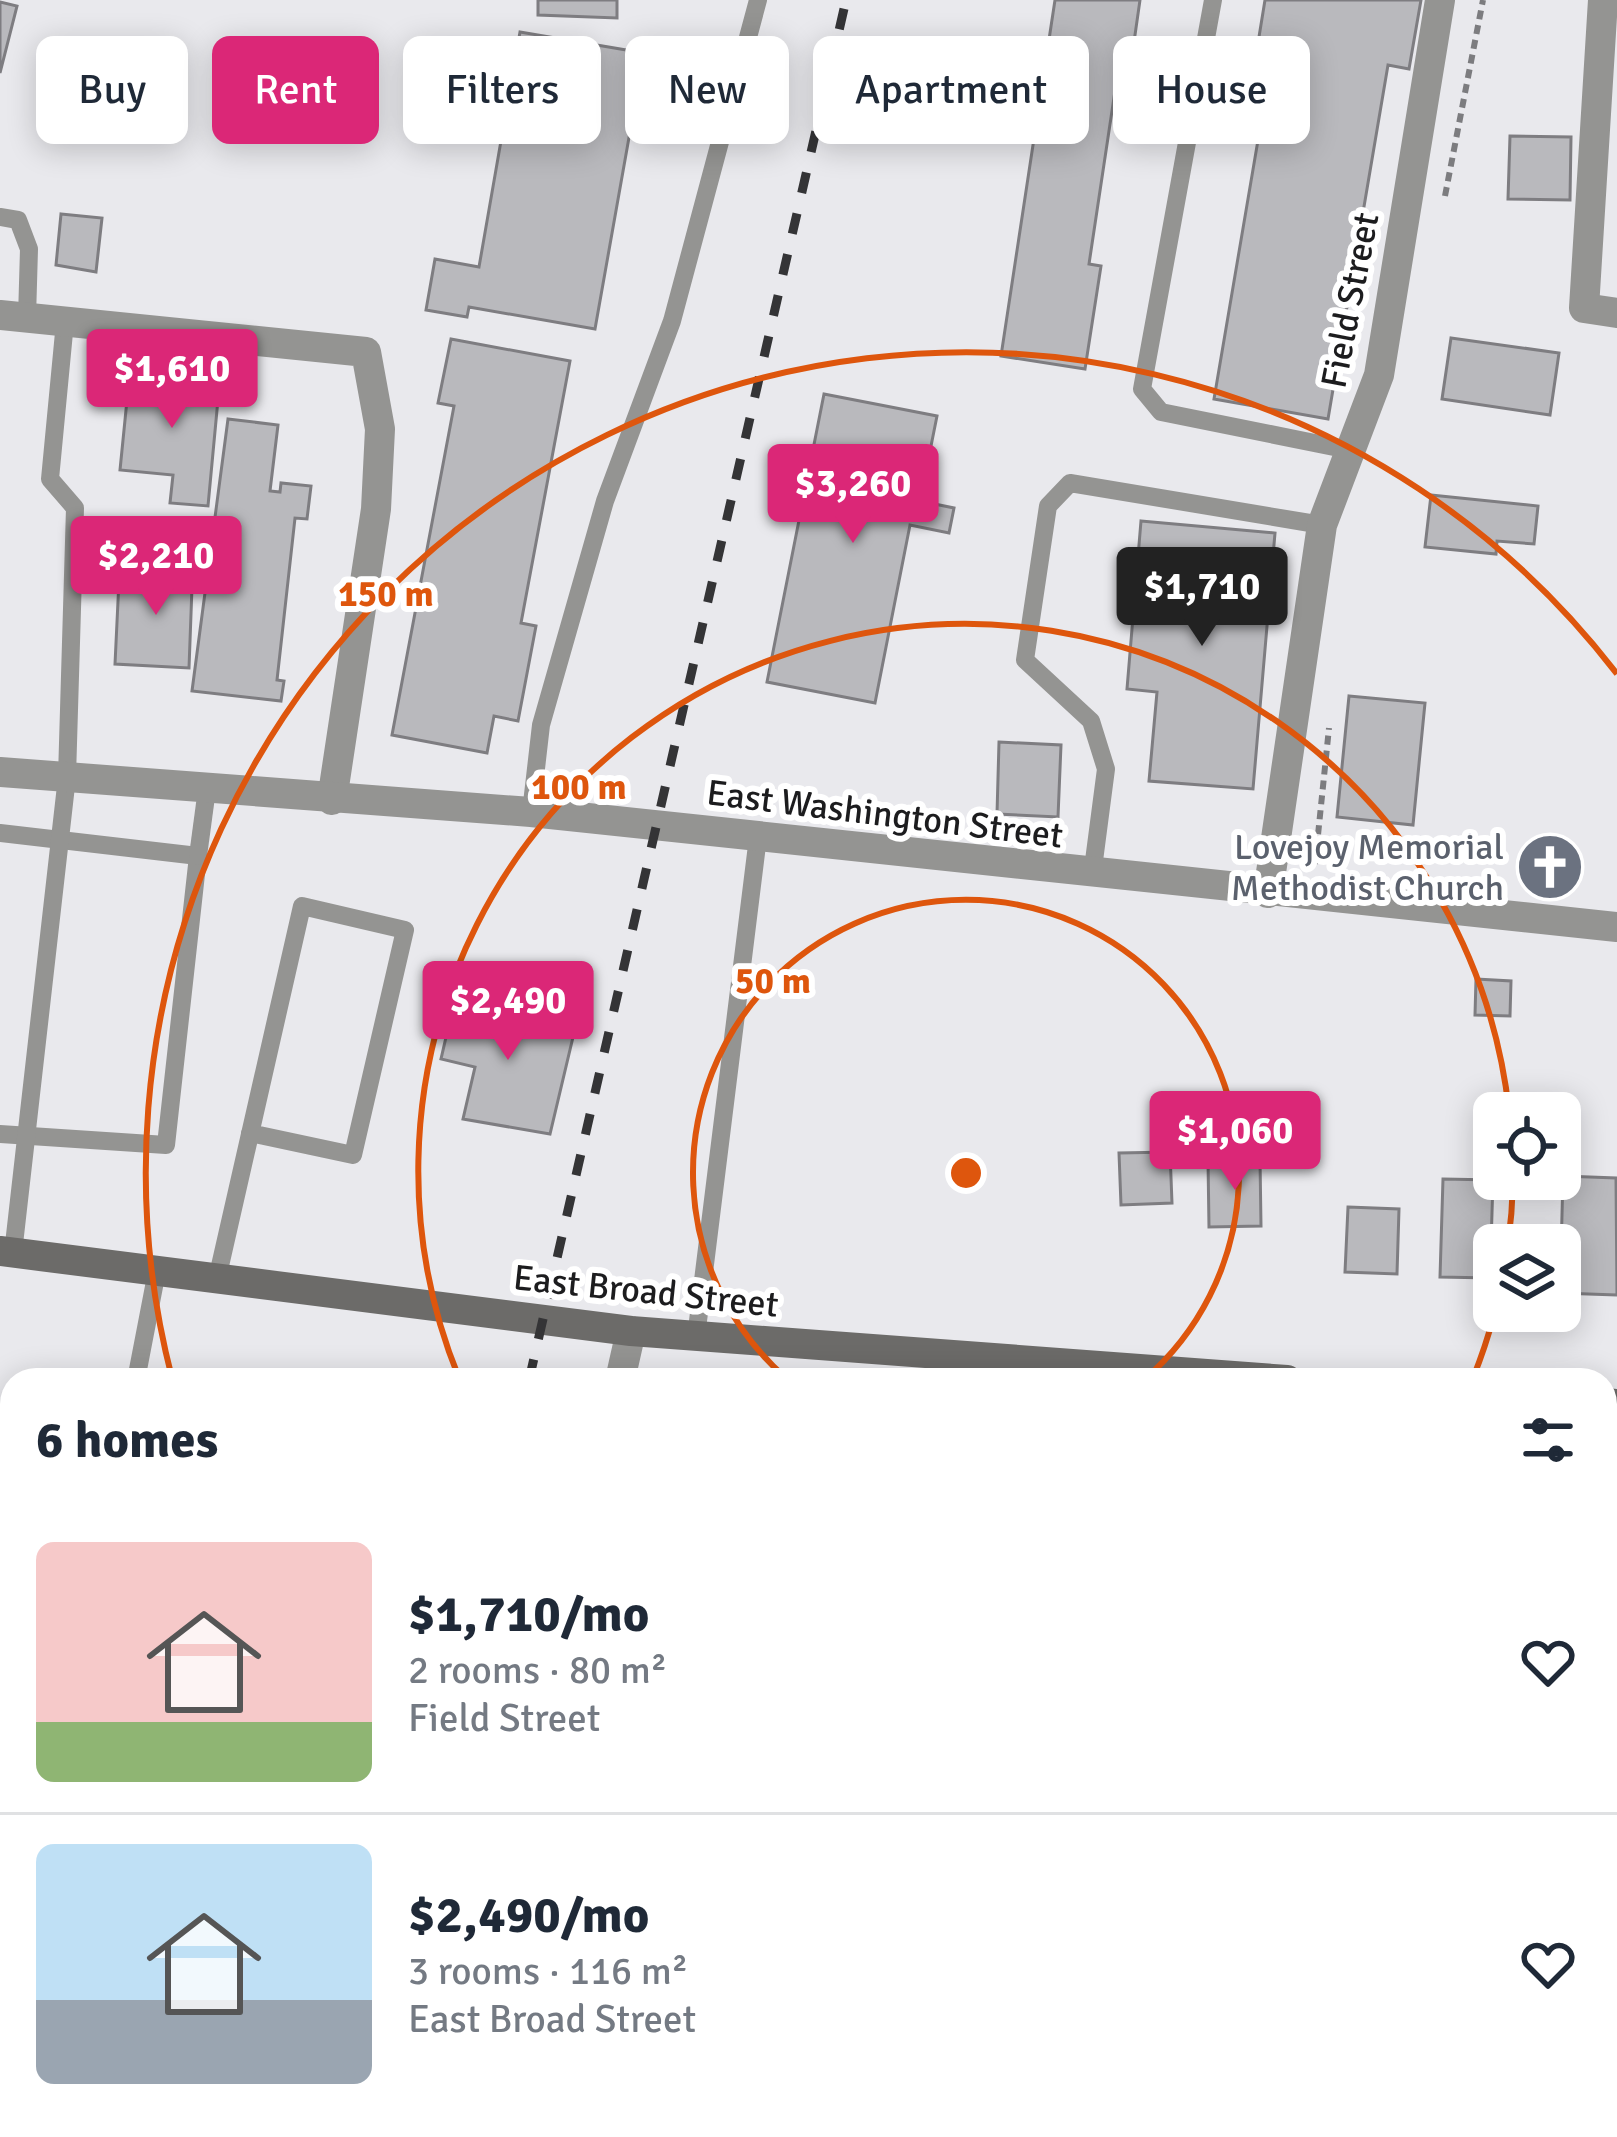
<!DOCTYPE html>
<html lang="en">
<head>
<meta charset="utf-8">
<style>
	:root { --surface:#fff; --page:#f2f2f3; --text:#1f2937; --muted:#747a83; --line:#e0e1e3; --accent:#db2777 }
	body { margin:0; font-family:Signika,sans-serif; background:var(--page); color:var(--text); height:100vh; display:flex; flex-direction:column; font-size:45px; white-space:nowrap }
	* { box-sizing:border-box; margin:0 }
	p { font-size:39px; color:var(--muted) }
	.icon { flex:none; width:66px; height:66px; fill:none; stroke:currentColor; stroke-width:2; stroke-linecap:round; stroke-linejoin:round }
	.map { position:relative; flex:1; overflow:hidden }
	.side { position:absolute; left:0px; top:1368px; width:1617px; height:771px; display:flex; flex-direction:column; background:var(--surface); border-radius:36px 36px 0 0; box-shadow:0 6px 30px #0003 }
	.side>* { flex:none }
	.top-card { position:absolute; left:36px; top:36px; width:1545px; height:108px; display:flex; gap:24px }
	.fabs { position:absolute; left:1473px; top:1092px; display:grid; gap:24px }
	.fabs a { display:grid; place-items:center; width:108px; height:108px; border-radius:18px; background:var(--surface); box-shadow:0 6px 30px #0003; font-size:60px }
	.price { position:absolute; translate:-50% -102px; padding:0 27px; border-radius:12px; background:var(--accent); color:#fff; font-size:39px; line-height:78px; filter:drop-shadow(0 3px 6px #0008) }
	.price::after { content:''; position:absolute; left:50%; top:72px; width:36px; height:27px; margin-left:-18px; background:inherit; clip-path:polygon(0 0,100% 0,50% 100%) }
	.price.active { background:#222; color:#fff }
	ul { padding:0; list-style:none }
	li { display:flex; align-items:center; gap:36px; height:300px; padding:0 36px }
	li+li { border-top:3px solid var(--line) }
	li span { display:grid; place-items:center; flex:none; width:336px; height:240px; border-radius:18px; color:#555 }
	li>.icon { margin-inline-start:auto }
	span .icon { width:144px; height:144px; fill:#fffc; stroke-width:1 }
	li b { font-size:51px }
	h2 { display:flex; justify-content:space-between; align-items:center; height:144px; padding:0 36px; font-size:51px }
	.pill { padding:0 42px; border-radius:18px; background:var(--surface); box-shadow:0 6px 30px #0003; font-size:42px; line-height:108px }
	.pill.active { background:var(--accent); color:#fff }
	.map>svg:first-child { display:block }
	.building { fill:#b9b9bd; stroke:#7e7d81; stroke-width:3 }
	.lines { fill:none; stroke-linecap:round; stroke-linejoin:round }
	.path { stroke:#7c7c7f; stroke-width:6; stroke-dasharray:9 6; stroke-linecap:butt }
	.lane { stroke:#949492; stroke-width:18 }
	.street { stroke:#949492; stroke-width:30 }
	.secondary { stroke:#6c6b69; stroke-width:30 }
	.rail { stroke:#343436; stroke-width:9; stroke-dasharray:21 21; stroke-linecap:butt }
	.ring { fill:none; stroke:#de560d; stroke-width:6 }
	.labels { text-anchor:middle; stroke-width:12; stroke-linejoin:round; paint-order:stroke }
	.street-label { font-size:36px; fill:#1c1c1e; stroke:#fff }
	.worship-label { font-size:36px; fill:#5b616d; stroke:#fff; text-anchor:end }
	.centre { fill:#de560d; stroke:#fff; stroke-width:6 }
	.ring-label { font-size:36px; text-anchor:middle; font-weight:bold; fill:#de560d; stroke:#fff; stroke-width:12; stroke-linejoin:round; paint-order:stroke }
</style>
</head>
<body>
<div class="map">
<svg width="1617" height="2137" viewBox="0 0 1617 2137">
	<rect width="100%" height="100%" fill="#e9e9ed"/>
	<g class="building">
		<polygon points="538,0 617,0 617,18 538,15"/>
		<polygon points="1055,0 1140,0 1133,49 1155,53 1148,96 1115,91 1089,264 1101,266 1085,369 1001,356"/>
		<polygon points="1265,0 1421,0 1409,69 1388,65 1328,419 1214,399 1274,46 1258,43"/>
		<polygon points="0,2 17,6 0,73"/>
		<polygon points="520,32 644,53 595,329 469,307 467,317 426,310 435,259 479,267"/>
		<polygon points="1510,136 1571,137 1570,200 1508,199"/>
		<polygon points="61,214 102,218 96,272 56,265"/>
		<polygon points="1451,338 1559,353 1550,415 1442,399"/>
		<polygon points="451,339 570,361 521,623 536,626 518,721 494,716 487,753 392,735 454,406 438,403"/>
		<polygon points="130,370 220,378 208,506 170,503 173,475 120,470"/>
		<polygon points="824,394 937,416 920,501 954,508 949,533 910,525 875,703 767,682"/>
		<polygon points="228,419 278,425 270,491 280,492 281,483 311,486 307,519 295,518 277,680 284,681 281,701 192,691"/>
		<polygon points="1431,495 1538,506 1534,544 1497,541 1496,554 1425,547"/>
		<polygon points="1141,521 1275,533 1253,789 1149,781 1157,692 1127,689"/>
		<polygon points="162,558 193,560 189,668 115,664 119,580 161,581"/>
		<polygon points="1349,696 1425,703 1413,825 1337,817"/>
		<polygon points="999,742 1061,745 1058,817 997,814"/>
		<polygon points="1476,979 1511,981 1510,1016 1475,1015"/>
		<polygon points="456,994 553,1018 550,1031 573,1037 550,1134 463,1119 475,1067 441,1059"/>
		<polygon points="1170,1152 1172,1203 1121,1205 1119,1153"/>
		<polygon points="1260,1159 1261,1226 1209,1227 1208,1160"/>
		<polygon points="1563,1176 1616,1178 1617,1295 1560,1293"/>
		<polygon points="1443,1179 1493,1180 1490,1278 1440,1277"/>
		<polygon points="1348,1207 1399,1209 1397,1274 1345,1272"/>
		<rect x="537" y="2127" width="29" height="10"/>
		<rect x="1365" y="2127" width="99" height="10"/>
	</g>
	<g class="lines">
		<g class="path">
			<polyline points="1445,196 1483,0"/>
			<polyline points="1315,864 1329,728"/>
		</g>
		<g class="lane">
			<polyline points="1213,0 1142,389 1161,412 1354,451"/>
			<polyline points="0,217 18,220 29,249 27,318"/>
			<polyline points="531,812 541,725 605,501 672,321 758,0"/>
			<polyline points="0,833 198,856 166,1145 0,1134"/>
			<polyline points="198,856 207,789"/>
			<polyline points="1092,876 1106,769 1091,721 1025,660 1048,506 1070,483 1322,525"/>
			<polyline points="13,1253 67,777 75,508 50,479 65,322"/>
			<polyline points="217,1279 302,906 405,930 353,1155 250,1133"/>
			<polyline points="696,1337 758,837"/>
			<polyline points="136,1380 157,1271"/>
		</g>
		<g class="street">
			<polyline points="1603,0 1584,308 1617,313"/>
			<polyline points="0,315 366,352 380,429 376,509 332,800"/>
			<polyline points="0,772 531,812 1617,927"/>
			<polyline points="1268,893 1322,525 1379,375 1440,0"/>
			<polyline points="620,1380 631,1331"/>
			<polyline points="1605,1624 1617,1451"/>
			<polyline points="463,2137 465,2127"/>
			<polyline points="1568,2137 1569,2127"/>
		</g>
		<g class="secondary">
			<polyline points="0,1251 631,1331 1287,1380"/>
			<polyline points="1605,1403 1617,1404"/>
		</g>
		<g class="rail">
			<polyline points="529,1380 846,0"/>
			<polyline points="360,2137 363,2127"/>
		</g>
	</g>
	<g class="ring">
		<path d="M787 1379A273 273 0 1 1 1145 1379"/>
		<path d="M1513 1183A547 547 0 0 1 1508 1244M1494 1315A547 547 0 0 1 1473 1378M459 1378A547 547 0 1 1 1509 1111"/>
		<path d="M172 1378A820 820 0 0 1 1617 674"/>
	</g>
	<defs>
		<g id="church-disc" transform="scale(3.45)"><circle r="9.5" fill="#6b7280" stroke="#fff"/><path d="M-1.2-6h2.4v3.5h3.3v2.4h-3.3V6h-2.4V-.1h-3.3v-2.4h3.3Z" fill="#fff"/></g>
	</defs>
	<g fill-rule="evenodd">
		<use href="#church-disc" x="1550" y="867"/>
	</g>
	<g class="labels">
		<g class="street-label">
			<text transform="translate(1349 300) rotate(-79)" y="13">Field Street</text>
			<text transform="translate(885 813) rotate(7)" y="13">East Washington Street</text>
			<text transform="translate(646 1290) rotate(6)" y="13">East Broad Street</text>
		</g>
		<g class="worship-label">
			<text x="1504" y="859">Lovejoy Memorial<tspan x="1504" dy="41">Methodist Church</tspan></text>
		</g>
	</g>
	<circle cx="966" cy="1173" r="18" class="centre"/>
	<g class="ring-label">
		<text x="386" y="606">150 m</text>
		<text x="579" y="799">100 m</text>
		<text x="773" y="993">50 m</text>
	</g>
</svg>
<div class="fabs">
<a><svg class="icon" aria-label="locate" viewBox="0 0 24 24"><circle cx="12" cy="12" r="6"/><path d="M12 2v4M12 18v4M2 12h4M18 12h4"/></svg></a>
<a><svg class="icon" aria-label="layers" viewBox="0 0 24 24"><path d="M12 4l9 5-9 5-9-5zM3 14l9 5 9-5"/></svg></a>
</div>
<b class="price" style="left:172px;top:431px">$1,610</b>
<b class="price" style="left:853px;top:546px">$3,260</b>
<b class="price" style="left:156px;top:618px">$2,210</b>
<b class="price active" style="left:1202px;top:649px">$1,710</b>
<b class="price" style="left:508px;top:1063px">$2,490</b>
<b class="price" style="left:1235px;top:1193px">$1,060</b>
<div class="top-card">
<a class="pill">Buy</a>
<a class="pill active">Rent</a>
<a class="pill">Filters</a>
<a class="pill">New</a>
<a class="pill">Apartment</a>
<a class="pill">House</a>
</div>
<section class="side">
<h2>6 homes<svg class="icon" aria-label="filters" viewBox="0 0 24 24"><path d="M4 7h16M4 17h16"/><circle cx="9" cy="7" r="2"/><circle cx="15" cy="17" r="2"/></svg></h2>
<ul>
<li><span style="background:linear-gradient(#f6c9c9 75%,#8fb573 0)"><svg class="icon" aria-label="home" viewBox="0 0 24 24"><path d="M3 11l9-7 9 7M6 9v11h12V9"/></svg></span><div><b>$1,710/mo</b><p>2 rooms · 80 m²</p><p>Field Street</p></div><svg class="icon" aria-label="heart" viewBox="0 0 24 24"><path d="M12 20l-8-8c-3-5 5-10 8-4 3-6 11-1 8 4z"/></svg></li>
<li><span style="background:linear-gradient(#bfe0f5 65%,#9aa5b1 0)"><svg class="icon" aria-label="home" viewBox="0 0 24 24"><path d="M3 11l9-7 9 7M6 9v11h12V9"/></svg></span><div><b>$2,490/mo</b><p>3 rooms · 116 m²</p><p>East Broad Street</p></div><svg class="icon" aria-label="heart" viewBox="0 0 24 24"><path d="M12 20l-8-8c-3-5 5-10 8-4 3-6 11-1 8 4z"/></svg></li>
</ul>
</section>
</div>
</body>
</html>
